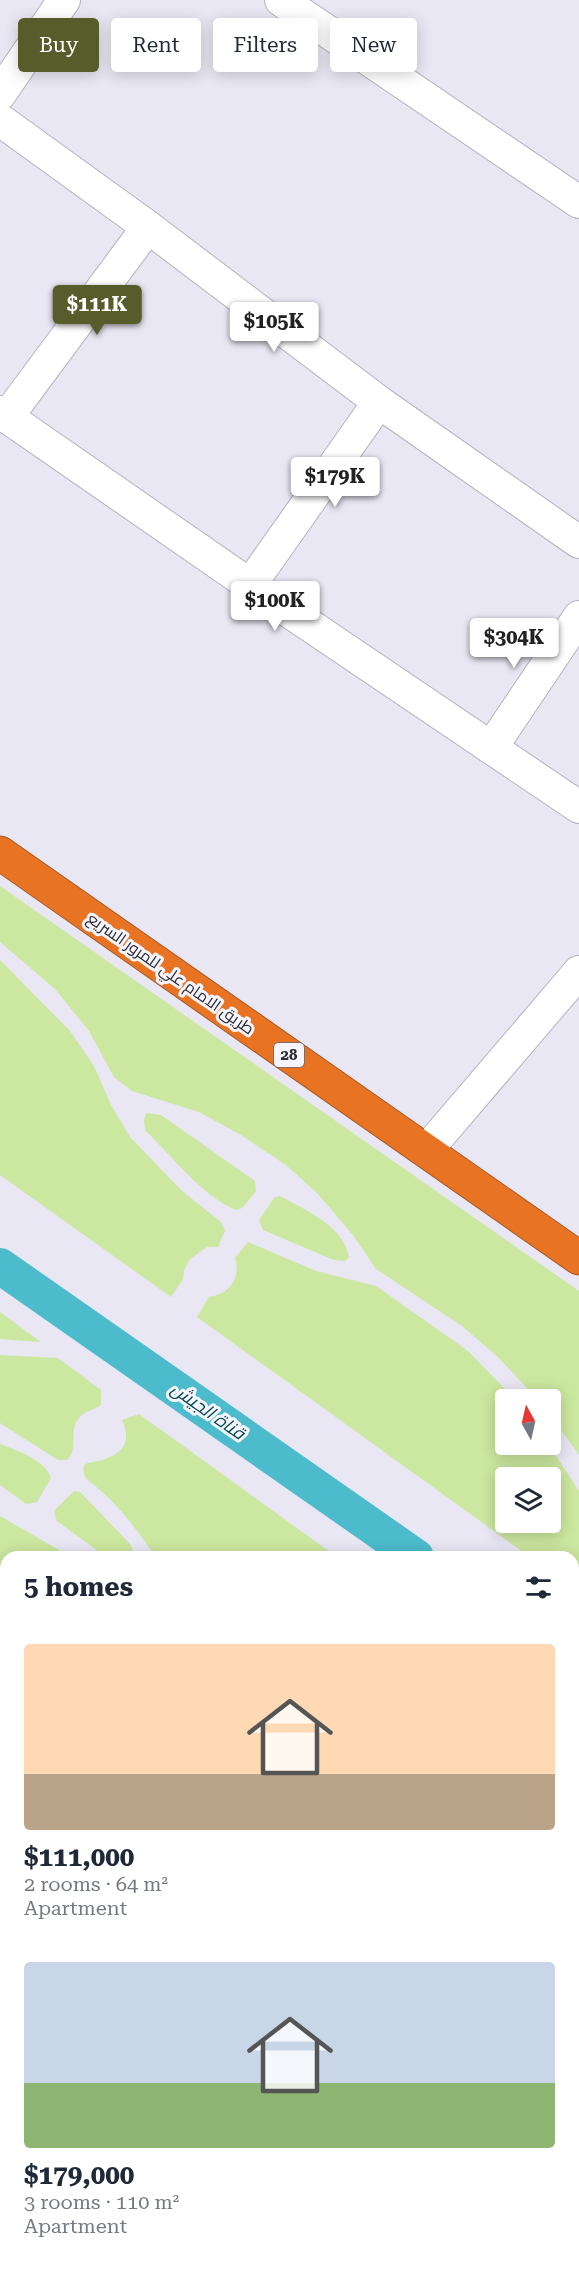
<!DOCTYPE html>
<html lang="en">
<head>
<meta charset="utf-8">
<style>
	:root { --surface:#fff; --page:#f6f6f7; --text:#1f2937; --muted:#747a83; --accent:#565d2b }
	body { margin:0; font-family:"Roboto Serif",Cairo,serif; background:var(--page); color:var(--text); height:100vh; display:flex; flex-direction:column; font-size:22px; white-space:nowrap }
	* { box-sizing:border-box; margin:0 }
	p { font-size:20px; color:var(--muted) }
	.icon { flex:none; width:33px; height:33px; fill:none; stroke:currentColor; stroke-width:2; stroke-linecap:round; stroke-linejoin:round }
	.map { position:relative; flex:1; overflow:hidden }
	.drawer { position:absolute; left:0px; top:1551px; width:579px; height:720px; display:flex; flex-direction:column; background:var(--surface); border-radius:18px 18px 0 0; box-shadow:0 3px 15px #0003 }
	.drawer>* { flex:none }
	.banner { position:absolute; left:18px; top:18px; width:543px; height:54px; display:flex; gap:12px }
	.needle { width:39px; rotate:352deg }
	.fabs { position:absolute; left:495px; top:1389px; display:grid; gap:12px }
	.fabs a { display:grid; place-items:center; width:66px; height:66px; border-radius:6px; background:var(--surface); box-shadow:0 3px 15px #0003; font-size:30px }
	.price { position:absolute; translate:-50% -51px; padding:0 14px; border-radius:6px; background:#fff; color:#222; font-size:20px; line-height:39px; filter:drop-shadow(0 2px 3px #0008) }
	.price::after { content:''; position:absolute; left:50%; top:36px; width:18px; height:14px; margin-left:-9px; background:inherit; clip-path:polygon(0 0,100% 0,50% 100%) }
	.price.active { background:var(--accent); color:#fff }
	ul { padding:0; list-style:none }
	li { display:grid; align-content:center; gap:12px; height:318px; padding:0 24px }
	li span { display:grid; place-items:center; height:186px; border-radius:6px; color:#555 }
	li>.icon { margin-inline-start:auto }
	span .icon { width:108px; height:108px; fill:#fffc; stroke-width:1 }
	li b { font-size:26px }
	h2 { display:flex; justify-content:space-between; align-items:center; height:72px; padding:0 24px; font-size:26px }
	.pill { padding:0 21px; border-radius:6px; background:var(--surface); box-shadow:0 3px 15px #0003; font-size:21px; line-height:54px }
	.pill.active { background:var(--accent); color:#fff }
	.map>svg:first-child { display:block }
	.green { fill:#cce79f; fill-rule:evenodd }
	.lines { fill:none; stroke-linecap:round; stroke-linejoin:round }
	.canal { stroke:#4cbccc; stroke-width:36 }
	.service-casing { stroke:#b3b3be; stroke-width:17 }
	.minor-casing { stroke:#b3b3be; stroke-width:34 }
	.tertiary-casing { stroke:#b3b3be; stroke-width:35 }
	.motorway-casing { stroke:#a65a28; stroke-width:35 }
	.service { stroke:#fff; stroke-width:15 }
	.minor { stroke:#fff; stroke-width:32 }
	.tertiary { stroke:#fff; stroke-width:33 }
	.motorway { stroke:#e87323; stroke-width:33 }
	.labels { text-anchor:middle; stroke-width:6; stroke-linejoin:round; paint-order:stroke }
	.shield { fill:#f6f5fe; stroke:#69686e; stroke-width:1.5 }
	.shield-label { font-size:15px; font-weight:bold; fill:#2c2c30 }
	.street-label { font-size:16px; fill:#2c2c30; stroke:#f6f5fe }
	.water-label { font-size:18px; font-style:italic; fill:#004750; stroke:#f6f5fe }
</style>
</head>
<body>
<div class="map">
<svg width="579" height="2271" viewBox="0 0 579 2271">
	<rect width="100%" height="100%" fill="#e8e7f3"/>
	<g class="green">
		<polygon points="0,886 579,1291 579,1455 551,1416 550,1400 537,1399 498,1357 462,1326 376,1269 353,1235 317,1193 286,1165 241,1135 199,1112 132,1091 114,1077 89,1031 55,989 0,942"/>
		<polygon points="0,960 70,1031 94,1066 111,1105 130,1137 182,1191 221,1222 225,1231 218,1247 207,1247 190,1259 184,1270 183,1279 171,1297 0,1175"/>
		<path d="M146,1113L161,1115L255,1181L256,1191L242,1208L236,1210C203,1197 170,1154 145,1130L144,1120Z"/>
		<path d="M280,1196C306,1211 343,1225 349,1257L345,1261L334,1260L263,1230L259,1220L275,1197Z"/>
		<path d="M248,1242L316,1271L376,1286L468,1351L511,1395L514,1399L506,1400V1444L549,1445L579,1491V1592L573,1588V1557H530L197,1317L209,1297C230,1294 241,1278 235,1258ZM506,1478H550V1522H506Z"/>
		<polygon points="0,1312 41,1342 0,1339"/>
		<path d="M0,1355L58,1358L101,1390V1405C94,1410 86,1410 80,1417C67,1430 80,1447 67,1460H58L0,1423Z"/>
		<path d="M139,1414L337,1557H156C136,1529 118,1503 90,1482C84,1477 83,1473 84,1465L88,1463C112,1459 136,1450 122,1420Z"/>
		<path d="M0,1444C17,1451 45,1459 51,1478L37,1502L26,1504L0,1485Z"/>
		<polygon points="74,1491 80,1492 130,1544 136,1557 106,1557 57,1521 54,1511"/>
		<polygon points="0,1516 71,1557 6,1557 6,1606 0,1602"/>
		<polygon points="0,1714 6,1718 6,1979 0,1989"/>
		<polygon points="573,1785 579,1788 579,1853 575,1855 573,1854"/>
		<polygon points="573,1923 579,1927 579,2007 573,2002"/>
		<polygon points="573,2121 579,2126 579,2271 327,2271 318,2265 573,2265"/>
	</g>
	<g class="lines">
		<g class="canal">
			<polyline points="0,1266 416,1557"/>
			<polyline points="573,1666 579,1671"/>
		</g>
		<g class="service-casing">
			<polyline id="service" points="0,2048 6,2039"/>
		</g>
		<g class="minor-casing">
			<g id="minor">
				<polyline points="281,0 579,202"/>
				<polyline points="0,94 64,0"/>
				<polyline points="0,120 148,227 379,402 579,542"/>
				<polyline points="0,412 250,585 579,807"/>
				<polyline points="7,417 148,227"/>
				<polyline points="250,585 379,402"/>
				<polyline points="491,748 579,617"/>
				<polyline points="426,1151 579,972"/>
			</g>
		</g>
		<g class="tertiary-casing">
			<polyline id="tertiary" points="0,1759 6,1759"/>
		</g>
		<g class="motorway-casing">
			<g id="motorway">
				<polyline points="0,853 579,1258"/>
				<polyline points="0,1650 6,1654"/>
				<polyline points="573,2051 579,2055"/>
			</g>
		</g>
		<use href="#service" class="service"/>
		<use href="#minor" class="minor"/>
		<use href="#tertiary" class="tertiary"/>
		<use href="#motorway" class="motorway"/>
	</g>
	<g class="labels">
		<rect class="shield" x="274" y="1043" width="30" height="24" rx="4.5"/>
		<g class="shield-label">
			<text x="289" y="1060">28</text>
		</g>
		<g class="street-label">
			<text transform="translate(171 973) rotate(35)" y="6">طريق الامام علي للمرور السريع</text>
		</g>
		<g class="water-label">
			<text transform="translate(208 1411) rotate(35)" y="6">قناة الجيش</text>
		</g>
	</g>
</svg>
<div class="fabs">
<a><svg class="needle" viewBox="-14 -14 28 28"><path d="M0-13l5 13h-10z" fill="#e53935"/><path d="M0 13l5-13h-10z" fill="#747a83"/></svg></a>
<a><svg class="icon" aria-label="layers" viewBox="0 0 24 24"><path d="M12 4l9 5-9 5-9-5zM3 14l9 5 9-5"/></svg></a>
</div>
<b class="price active" style="left:97px;top:336px">$111K</b>
<b class="price" style="left:274px;top:353px">$105K</b>
<b class="price" style="left:335px;top:508px">$179K</b>
<b class="price" style="left:275px;top:632px">$100K</b>
<b class="price" style="left:514px;top:669px">$304K</b>
<div class="banner">
<a class="pill active">Buy</a>
<a class="pill">Rent</a>
<a class="pill">Filters</a>
<a class="pill">New</a>
</div>
<section class="drawer">
<h2>5 homes<svg class="icon" aria-label="filters" viewBox="0 0 24 24"><path d="M4 7h16M4 17h16"/><circle cx="9" cy="7" r="2"/><circle cx="15" cy="17" r="2"/></svg></h2>
<ul>
<li><span style="background:linear-gradient(#ffd9b3 70%,#b9a48a 0)"><svg class="icon" aria-label="home" viewBox="0 0 24 24"><path d="M3 11l9-7 9 7M6 9v11h12V9"/></svg></span><div><b>$111,000</b><p>2 rooms · 64 m²</p><p>Apartment</p></div></li>
<li><span style="background:linear-gradient(#c9d6e8 65%,#8fb573 0)"><svg class="icon" aria-label="home" viewBox="0 0 24 24"><path d="M3 11l9-7 9 7M6 9v11h12V9"/></svg></span><div><b>$179,000</b><p>3 rooms · 110 m²</p><p>Apartment</p></div></li>
</ul>
</section>
</div>
</body>
</html>
